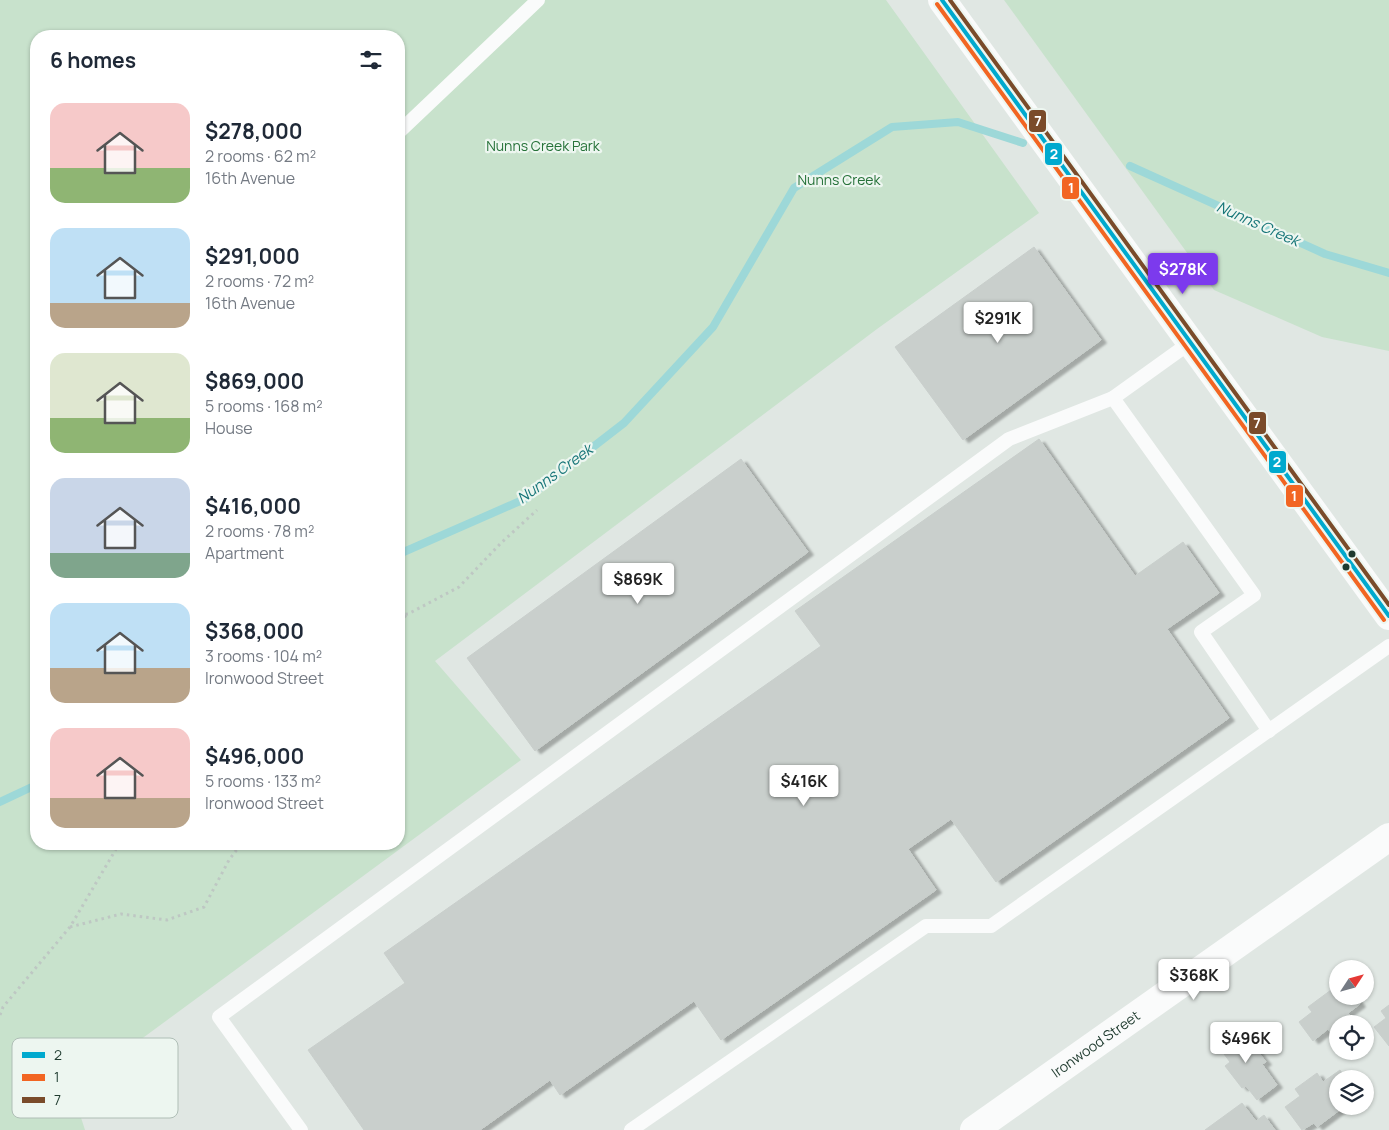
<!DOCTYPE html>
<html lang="en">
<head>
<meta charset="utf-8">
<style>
	:root { --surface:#fff; --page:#f2f2f3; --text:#1f2937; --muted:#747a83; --accent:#7c3aed }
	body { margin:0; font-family:Manrope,sans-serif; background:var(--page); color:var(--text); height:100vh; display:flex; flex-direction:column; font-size:19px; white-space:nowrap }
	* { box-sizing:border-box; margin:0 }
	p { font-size:16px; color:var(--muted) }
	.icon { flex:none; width:28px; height:28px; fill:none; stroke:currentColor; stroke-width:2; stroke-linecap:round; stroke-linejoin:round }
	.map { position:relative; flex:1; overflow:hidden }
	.sheet { position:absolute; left:30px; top:30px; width:375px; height:820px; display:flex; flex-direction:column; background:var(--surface); border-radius:20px; box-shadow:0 1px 4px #0004 }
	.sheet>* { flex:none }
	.needle { width:32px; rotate:54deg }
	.tools { position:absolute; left:1329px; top:960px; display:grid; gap:10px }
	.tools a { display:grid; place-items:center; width:45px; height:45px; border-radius:50%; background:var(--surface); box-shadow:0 1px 4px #0004; font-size:25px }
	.price { position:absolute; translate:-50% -42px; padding:0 11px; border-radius:5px; background:#fff; color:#222; font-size:16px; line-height:32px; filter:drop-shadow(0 1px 2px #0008) }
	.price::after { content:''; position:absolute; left:50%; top:30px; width:15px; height:11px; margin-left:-8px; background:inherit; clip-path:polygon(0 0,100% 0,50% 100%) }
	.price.active { background:var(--accent); color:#fff }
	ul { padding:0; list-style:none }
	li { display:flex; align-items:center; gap:15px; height:125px; padding:0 20px }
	li span { display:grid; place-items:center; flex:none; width:140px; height:100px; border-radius:15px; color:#555 }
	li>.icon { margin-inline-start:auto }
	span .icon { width:60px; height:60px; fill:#fffc; stroke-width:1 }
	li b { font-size:21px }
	h2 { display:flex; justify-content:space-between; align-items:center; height:60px; padding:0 20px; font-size:21px }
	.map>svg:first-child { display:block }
	.green { fill:#c8e2cc; fill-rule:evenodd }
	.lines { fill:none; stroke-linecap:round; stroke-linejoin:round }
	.stream { stroke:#9dd8d8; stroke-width:8 }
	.building { fill:#c9cfcc; stroke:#c9cfcc; filter:url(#shadow) }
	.path { stroke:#bec7c3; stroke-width:3; stroke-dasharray:2.5 4; stroke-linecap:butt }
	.service { stroke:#fafbfb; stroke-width:14 }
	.minor { stroke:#fafbfb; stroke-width:28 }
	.tertiary { stroke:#fafbfb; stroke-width:28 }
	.bus-1-casing { stroke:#edf6f0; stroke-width:8 }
	.bus-2-casing { stroke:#edf6f0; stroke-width:8 }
	.bus-3-casing { stroke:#edf6f0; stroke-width:8 }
	.bus-1 { stroke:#00a9ce; stroke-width:4 }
	.bus-2 { stroke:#f26522; stroke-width:4 }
	.bus-3 { stroke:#7a4b2a; stroke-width:4 }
	.bus-dot { fill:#1e3a2e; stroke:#edf6f0; stroke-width:2 }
	.labels { text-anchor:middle; stroke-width:4.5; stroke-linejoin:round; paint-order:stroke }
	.park-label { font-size:14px; fill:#267239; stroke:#edf6f0 }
	.street-label { font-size:14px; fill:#1e3a2e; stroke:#edf6f0 }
	.water-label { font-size:15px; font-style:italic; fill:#167578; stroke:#edf6f0 }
	.key { fill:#edf6f0; stroke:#afbeb6; stroke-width:1 }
	.key-label { font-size:14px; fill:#1e3a2e }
	.line-badge { stroke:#edf6f0; stroke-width:2 }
	.badge-label { font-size:14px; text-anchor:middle; font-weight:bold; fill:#fff }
</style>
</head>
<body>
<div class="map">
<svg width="1389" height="1130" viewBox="0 0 1389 1130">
	<defs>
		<filter id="shadow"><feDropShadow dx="5.5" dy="3" stdDeviation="1" flood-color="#0004"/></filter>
	</defs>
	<rect width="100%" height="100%" fill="#e0e7e3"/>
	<g class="green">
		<path d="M0,0H886L1039,213L877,329L435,661L521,760L72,1090L85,1130H0ZM36,36H399V844H36Z"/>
		<polygon points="1004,0 1389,0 1389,351 1322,337 1214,290"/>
	</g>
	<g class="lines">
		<g class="stream">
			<polyline points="1130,166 1325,254 1389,273"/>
			<polyline points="399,554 527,498 624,423 713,327 794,188 892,127 958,122 1023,143"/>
			<polyline points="0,802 36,785"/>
		</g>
	</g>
	<g class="building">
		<polygon points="1034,247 1101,340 963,440 895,347"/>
		<polygon points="1039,439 1135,576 1183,542 1219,593 1167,629 1229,718 996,882 951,819 908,849 936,890 721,1040 694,1001 560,1095 550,1080 480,1130 364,1130 308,1050 405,983 384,953 821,646 795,611"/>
		<polygon points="741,459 808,552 535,751 467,658"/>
		<polygon points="1331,990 1335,995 1338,993 1338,996 1354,996 1360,1004 1348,1013 1352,1017 1343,1024 1338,1024 1338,1028 1331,1033 1328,1029 1313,1041 1299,1022 1312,1012 1308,1007"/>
		<polygon points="1389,1005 1389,1046 1374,1027 1386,1018 1381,1011"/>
		<polygon points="1235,1026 1248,1043 1250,1041 1266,1062 1262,1064 1277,1085 1257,1100 1246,1086 1242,1088 1225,1066 1230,1062 1215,1042"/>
		<polygon points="1340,1070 1346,1079 1338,1079 1338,1106 1345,1106 1317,1127 1314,1123 1302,1130 1285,1107 1300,1096 1295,1089 1317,1073 1323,1082"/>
		<polygon points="1242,1103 1256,1121 1264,1115 1275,1130 1205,1130"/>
	</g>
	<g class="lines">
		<g class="path">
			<polyline points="399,615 408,614 459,587 501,543 537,510"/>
			<polyline points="399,621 408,614"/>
			<polyline points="70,927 121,914 167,920 204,907 229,860 241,844"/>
			<polyline points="0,1015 3,1007 70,927 119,844"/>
		</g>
		<g class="service">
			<polyline points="399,132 538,0"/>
			<polyline points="1191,342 1113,398 1254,595 1201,632 1269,731"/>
			<polyline points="301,1130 219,1017 1009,439 1113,398"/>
			<polyline points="631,1130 926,926 991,926 1389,646"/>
		</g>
		<path class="minor" id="s1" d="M974,1130L1389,837"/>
		<polyline class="tertiary" points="942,0 1389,616"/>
		<g class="bus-1-casing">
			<polyline id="bus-1" points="942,0 1389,616"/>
		</g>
		<g class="bus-2-casing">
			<polyline id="bus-2" points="937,4 1384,620"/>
		</g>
		<g class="bus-3-casing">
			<polyline id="bus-3" points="950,0 1389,605"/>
		</g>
		<use href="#bus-1" class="bus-1"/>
		<use href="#bus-2" class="bus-2"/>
		<use href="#bus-3" class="bus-3"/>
	</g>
	<g class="bus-dot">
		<circle cx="1352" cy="554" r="4.5"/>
		<circle cx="1346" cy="567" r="4.5"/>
	</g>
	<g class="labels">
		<g class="park-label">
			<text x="543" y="151">Nunns Creek Park</text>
			<text x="839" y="185">Nunns Creek</text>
		</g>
		<g class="street-label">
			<text dy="5" stroke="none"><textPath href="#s1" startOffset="149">Ironwood Street</textPath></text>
		</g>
		<g class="water-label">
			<text transform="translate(1258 224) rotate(24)" y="5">Nunns Creek</text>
			<text transform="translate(555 474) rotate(-36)" y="5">Nunns Creek</text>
		</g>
	</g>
	<rect x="12" y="1038" width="166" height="80" rx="8" class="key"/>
	<rect x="22" y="1052" width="23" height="6" fill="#00a9ce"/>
	<rect x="22" y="1074" width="23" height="7" fill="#f26522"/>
	<rect x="22" y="1097" width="23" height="6" fill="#7a4b2a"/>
	<g class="key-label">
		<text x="54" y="1060">2</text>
		<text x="54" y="1082">1</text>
		<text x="54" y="1105">7</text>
	</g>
	<g class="line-badge">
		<rect x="1028" y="109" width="19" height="24" rx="5" fill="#7a4b2a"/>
		<rect x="1044" y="142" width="19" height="24" rx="5" fill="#00a9ce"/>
		<rect x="1061" y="176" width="19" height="24" rx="5" fill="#f26522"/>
		<rect x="1248" y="411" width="19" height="24" rx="5" fill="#7a4b2a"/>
		<rect x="1268" y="450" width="19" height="24" rx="5" fill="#00a9ce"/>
		<rect x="1285" y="484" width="19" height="24" rx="5" fill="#f26522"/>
	</g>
	<g class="badge-label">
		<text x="1038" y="126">7</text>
		<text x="1054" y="159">2</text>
		<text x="1071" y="193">1</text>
		<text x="1257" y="428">7</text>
		<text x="1277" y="467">2</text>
		<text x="1294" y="501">1</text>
	</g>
</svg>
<div class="tools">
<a><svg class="needle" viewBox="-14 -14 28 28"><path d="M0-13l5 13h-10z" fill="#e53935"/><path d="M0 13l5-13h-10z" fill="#747a83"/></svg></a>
<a><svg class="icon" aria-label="locate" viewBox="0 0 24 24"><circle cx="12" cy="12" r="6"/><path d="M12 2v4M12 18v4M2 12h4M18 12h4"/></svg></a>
<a><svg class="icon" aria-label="layers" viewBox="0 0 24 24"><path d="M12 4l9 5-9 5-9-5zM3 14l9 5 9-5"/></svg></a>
</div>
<b class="price active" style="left:1183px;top:295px">$278K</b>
<b class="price" style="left:998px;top:344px">$291K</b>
<b class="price" style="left:638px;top:605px">$869K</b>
<b class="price" style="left:804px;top:807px">$416K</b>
<b class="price" style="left:1194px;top:1001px">$368K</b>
<b class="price" style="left:1246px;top:1064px">$496K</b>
<section class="sheet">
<h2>6 homes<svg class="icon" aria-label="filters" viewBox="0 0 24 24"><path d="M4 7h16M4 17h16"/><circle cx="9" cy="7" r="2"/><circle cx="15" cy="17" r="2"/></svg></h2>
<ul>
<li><span style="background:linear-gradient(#f6c9c9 65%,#8fb573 0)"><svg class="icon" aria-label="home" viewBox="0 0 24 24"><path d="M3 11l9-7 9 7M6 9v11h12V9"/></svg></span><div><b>$278,000</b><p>2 rooms · 62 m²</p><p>16th Avenue</p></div></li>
<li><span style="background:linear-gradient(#bfe0f5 75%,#b9a48a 0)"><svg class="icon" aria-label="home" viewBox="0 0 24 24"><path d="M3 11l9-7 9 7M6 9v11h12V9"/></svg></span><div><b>$291,000</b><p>2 rooms · 72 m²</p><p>16th Avenue</p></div></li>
<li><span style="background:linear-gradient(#dfe7d0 65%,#8fb573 0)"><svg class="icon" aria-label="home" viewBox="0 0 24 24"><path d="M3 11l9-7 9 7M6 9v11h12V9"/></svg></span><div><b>$869,000</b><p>5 rooms · 168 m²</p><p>House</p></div></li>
<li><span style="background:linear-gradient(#c9d6e8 75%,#7fa58c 0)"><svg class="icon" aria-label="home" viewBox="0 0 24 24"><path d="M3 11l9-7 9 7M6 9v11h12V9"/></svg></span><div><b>$416,000</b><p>2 rooms · 78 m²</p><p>Apartment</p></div></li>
<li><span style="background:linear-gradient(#bfe0f5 65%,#b9a48a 0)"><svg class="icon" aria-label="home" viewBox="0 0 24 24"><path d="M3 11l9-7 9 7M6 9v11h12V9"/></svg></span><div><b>$368,000</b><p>3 rooms · 104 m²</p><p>Ironwood Street</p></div></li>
<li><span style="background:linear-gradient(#f6c9c9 70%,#b9a48a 0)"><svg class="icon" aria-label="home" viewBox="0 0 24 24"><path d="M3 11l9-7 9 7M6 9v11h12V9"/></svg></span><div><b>$496,000</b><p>5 rooms · 133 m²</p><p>Ironwood Street</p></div></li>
</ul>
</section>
</div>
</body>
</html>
